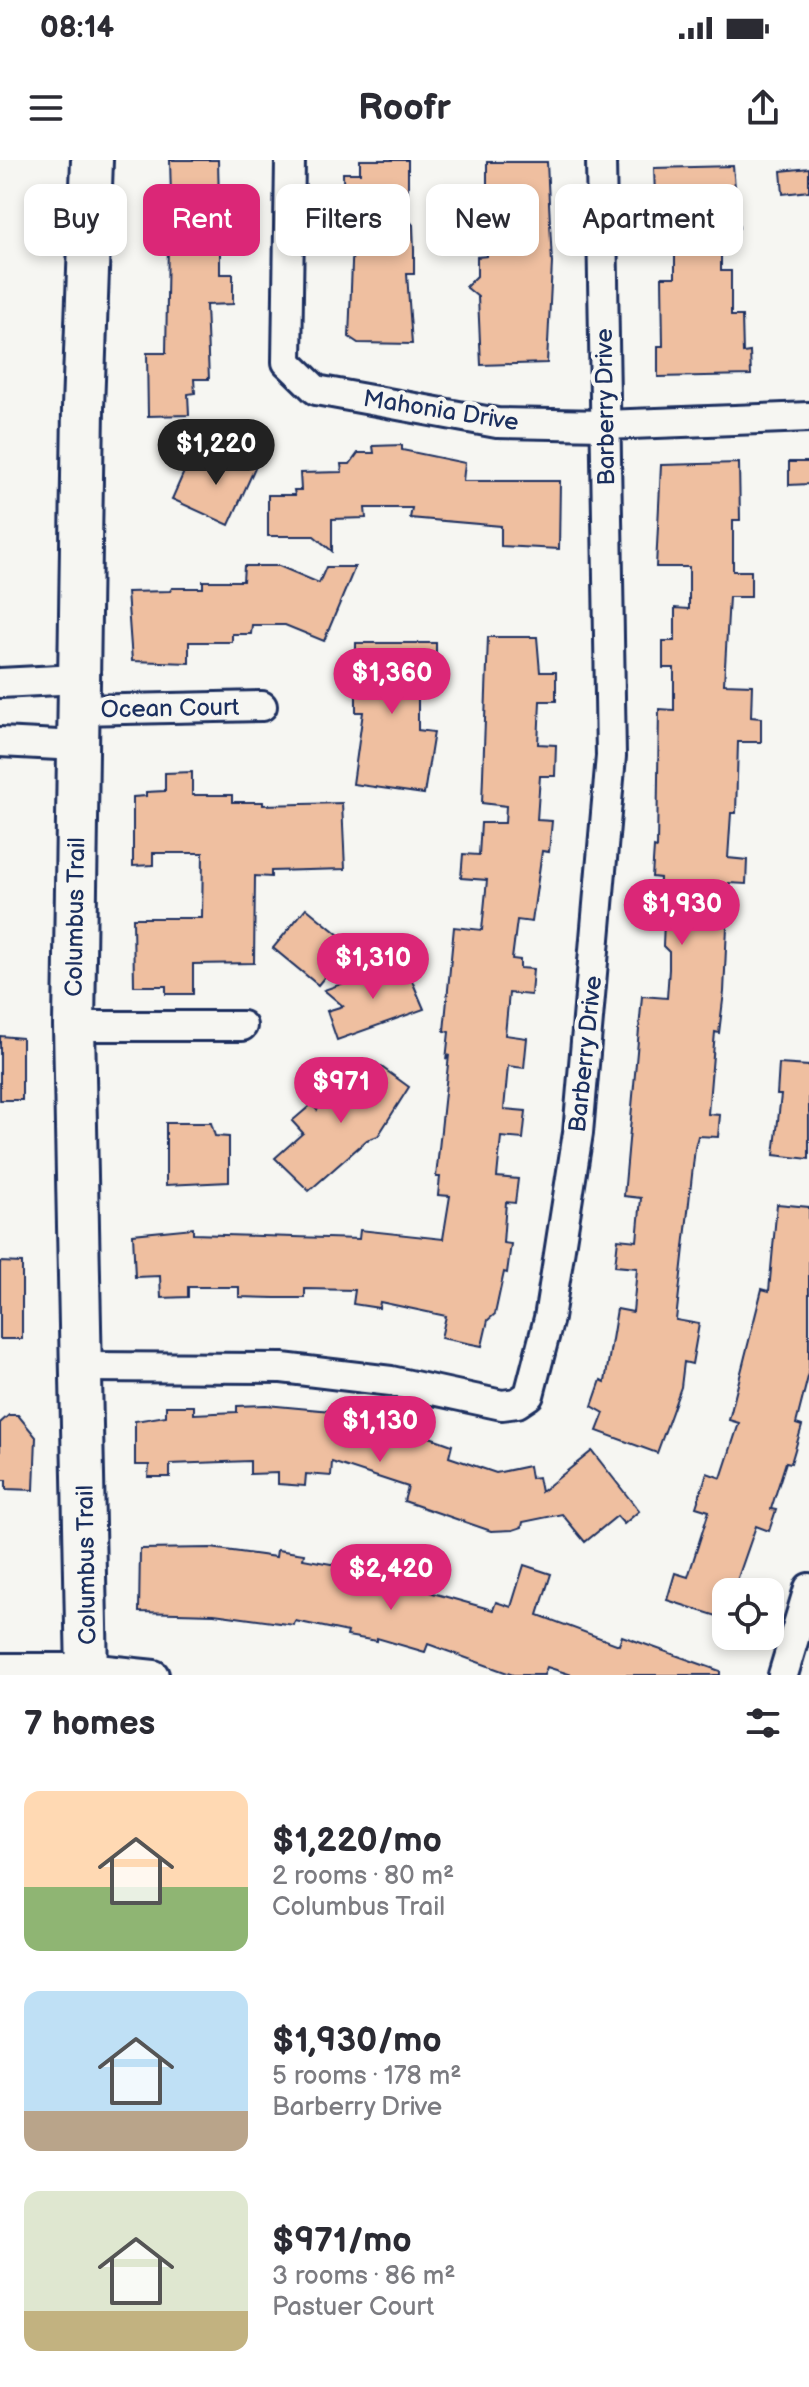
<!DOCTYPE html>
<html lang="en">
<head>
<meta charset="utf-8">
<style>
	:root { --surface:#fff; --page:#f7f7f7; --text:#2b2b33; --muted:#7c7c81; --accent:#db2777 }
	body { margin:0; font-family:"Balsamiq Sans",sans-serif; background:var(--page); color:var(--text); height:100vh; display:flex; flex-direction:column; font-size:30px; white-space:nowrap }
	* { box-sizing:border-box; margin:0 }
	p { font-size:26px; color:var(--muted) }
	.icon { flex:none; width:44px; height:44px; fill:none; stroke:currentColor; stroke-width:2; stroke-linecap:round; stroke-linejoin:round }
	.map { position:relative; height:1515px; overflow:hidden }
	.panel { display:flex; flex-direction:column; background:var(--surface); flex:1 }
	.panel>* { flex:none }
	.top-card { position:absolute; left:24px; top:24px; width:762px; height:72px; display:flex; gap:16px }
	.buttons { position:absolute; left:712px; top:1418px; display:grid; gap:16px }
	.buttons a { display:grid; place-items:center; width:72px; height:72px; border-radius:16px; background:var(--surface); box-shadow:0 4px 12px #0003; font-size:40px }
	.price { position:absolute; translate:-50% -68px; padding:0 18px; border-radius:28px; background:var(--accent); color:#fff; font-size:26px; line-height:52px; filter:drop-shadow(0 2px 4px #0008) }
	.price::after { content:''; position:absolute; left:50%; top:48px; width:24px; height:18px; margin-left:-12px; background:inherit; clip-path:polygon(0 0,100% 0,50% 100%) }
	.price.current { background:#222; color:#fff }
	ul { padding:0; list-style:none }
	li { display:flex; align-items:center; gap:24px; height:200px; padding:0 24px }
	li span { display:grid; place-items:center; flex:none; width:224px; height:160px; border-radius:16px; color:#555 }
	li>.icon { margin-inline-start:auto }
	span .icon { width:96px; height:96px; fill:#fffc; stroke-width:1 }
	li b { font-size:34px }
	h2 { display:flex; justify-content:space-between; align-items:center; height:96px; padding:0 24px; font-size:34px }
	.pill { padding:0 28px; border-radius:16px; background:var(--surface); box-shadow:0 4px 12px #0003; font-size:28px; line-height:72px }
	.pill.current { background:var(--accent); color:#fff }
	.status { display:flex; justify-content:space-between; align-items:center; height:56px; padding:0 40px; background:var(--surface); direction:ltr }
	.status svg { height:22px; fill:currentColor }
	header { display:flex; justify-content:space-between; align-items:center; height:104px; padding:0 24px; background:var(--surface); font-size:36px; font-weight:800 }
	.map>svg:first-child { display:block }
	.building { fill:#efbfa0; stroke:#1b2f5e; stroke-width:2 }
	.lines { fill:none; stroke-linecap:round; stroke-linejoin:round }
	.street-casing { stroke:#1b2f5e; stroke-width:34 }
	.secondary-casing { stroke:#1b2f5e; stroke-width:46 }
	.street { stroke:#f6f6f2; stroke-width:28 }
	.secondary { stroke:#f6f6f2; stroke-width:40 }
	.labels { text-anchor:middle; stroke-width:8; stroke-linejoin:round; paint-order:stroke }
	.street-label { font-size:24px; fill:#1b2f5e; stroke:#f6f6f2 }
</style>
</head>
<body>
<div class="status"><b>08:14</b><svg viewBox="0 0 49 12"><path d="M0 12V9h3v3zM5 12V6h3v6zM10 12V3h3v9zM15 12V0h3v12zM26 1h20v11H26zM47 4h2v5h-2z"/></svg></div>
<header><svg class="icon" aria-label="menu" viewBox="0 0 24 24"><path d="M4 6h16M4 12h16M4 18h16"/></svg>Roofr<svg class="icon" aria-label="share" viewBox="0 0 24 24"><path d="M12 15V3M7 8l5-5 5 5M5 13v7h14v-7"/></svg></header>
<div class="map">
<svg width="809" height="1515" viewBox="0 0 809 1515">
	<rect width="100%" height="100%" fill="#f6f6f2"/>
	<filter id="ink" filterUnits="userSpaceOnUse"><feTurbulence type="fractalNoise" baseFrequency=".0125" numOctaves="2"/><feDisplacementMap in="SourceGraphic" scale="16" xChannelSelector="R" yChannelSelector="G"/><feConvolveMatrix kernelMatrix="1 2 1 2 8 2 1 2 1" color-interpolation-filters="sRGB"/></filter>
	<g filter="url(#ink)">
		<g class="building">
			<polygon points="170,0 218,0 219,43 231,43 231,72 220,72 220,114 233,114 233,144 206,145 209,219 194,219 195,233 188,234 189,255 148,256 147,193 166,193 168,83 177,83 177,36 171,36"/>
			<polygon points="360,0 408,0 408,59 413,65 414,90 414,114 407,114 412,184 358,183 349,177 353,79 344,79 343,13 360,13"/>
			<polygon points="487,2 547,2 552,103 547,203 481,205 478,137 466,127 477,116 477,97 487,96"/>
			<polygon points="733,6 739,68 721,68 721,111 731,111 731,156 742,156 743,193 750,192 751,215 658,217 658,186 663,186 662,117 675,117 675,36 655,36 654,8"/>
			<polygon points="809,8 809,31 783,34 781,11"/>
			<polygon points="402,285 402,290 465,303 463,321 560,321 559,389 501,386 501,366 410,358 412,348 365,348 366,358 332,359 332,391 314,376 268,376 268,335 295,335 294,330 301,330 300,313 342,312 341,304 350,304 358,293 374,293 373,286"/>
			<polygon points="230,290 257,303 229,365 172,339 187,305 196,302 220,313"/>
			<polygon points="789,302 809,302 809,324 789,325"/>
			<polygon points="739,303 740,360 733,360 733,411 751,411 751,437 729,437 724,524 752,525 751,557 761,558 761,582 738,582 736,653 731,653 728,698 747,700 746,724 729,723 724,832 719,873 715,872 708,954 720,955 718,977 698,976 695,988 676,1160 699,1164 692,1204 684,1202 681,1227 657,1293 597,1271 604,1253 592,1246 601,1220 605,1222 617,1149 633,1152 637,1108 615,1106 618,1079 637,1081 641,1038 624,1036 642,836 667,838 669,809 669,792 663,786 664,761 658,760 660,718 652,717 654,687 657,688 659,549 674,550 674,508 663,508 663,481 675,481 675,448 689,449 689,407 656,407 661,305"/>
			<polygon points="244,406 279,406 319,423 326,407 355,407 324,481 285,465 252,465 251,474 232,474 232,482 189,482 189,503 132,501 127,432 170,431 172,428 203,428 203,421 243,421"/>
			<polygon points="488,477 537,477 540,512 556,512 556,541 540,541 538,584 556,585 555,616 540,616 537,660 552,661 549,692 542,691 532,762 517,760 512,799 520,800 520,808 533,809 531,835 509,833 505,875 527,878 524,908 508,906 504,949 526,951 523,979 501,977 497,1017 518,1019 515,1043 506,1042 503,1083 511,1084 507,1113 504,1112 495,1154 488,1160 482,1186 441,1178 446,1156 380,1142 379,1148 353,1144 355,1130 305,1129 305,1138 275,1138 239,1137 239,1127 188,1127 188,1137 161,1138 160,1116 135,1117 133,1074 193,1068 193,1074 359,1079 360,1070 443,1079 450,1036 438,1035 440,1017 436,1017 449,895 446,900 449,872 444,871 454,767 482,770 487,720 461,718 463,694 479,695 481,663 505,663 506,646 482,643"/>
			<polygon points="356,483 436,483 436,513 418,513 418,570 434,572 424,634 353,624 363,552 356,552"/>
			<polygon points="192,612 192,635 232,635 232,642 263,642 263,645 342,643 345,709 271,711 271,717 255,716 254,803 193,804 193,834 166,834 166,826 134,826 133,758 202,758 203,693 153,693 153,705 133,706 133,637 146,636 146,632 165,631 165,613"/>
			<polygon points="306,748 351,785 318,825 273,788"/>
			<polygon points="404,802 424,849 337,880 327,851 343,846 324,830"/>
			<polygon points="0,876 22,878 22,940 0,940"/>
			<polygon points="376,903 409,927 378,976 367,980 309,1031 275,998 303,973 292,961 312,944 317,950 340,918 357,930"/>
			<polygon points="779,904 809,906 809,999 774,995 781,935 777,935"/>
			<polygon points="166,963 211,963 215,976 229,977 229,1022 166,1025"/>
			<polygon points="777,1044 809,1047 809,1213 796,1264 802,1266 791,1303 786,1302 771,1349 776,1350 769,1371 756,1366 733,1432 726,1432 726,1459 667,1440 675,1413 688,1417 709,1351 696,1347 707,1313 721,1318 739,1263 729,1260 762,1129 769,1131"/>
			<polygon points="0,1102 22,1103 22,1179 0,1179"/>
			<polygon points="266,1245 342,1252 391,1268 393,1264 452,1285 449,1297 496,1313 529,1306 531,1318 538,1317 541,1332 592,1291 639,1351 624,1364 617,1356 585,1382 562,1354 523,1362 522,1367 513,1370 491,1371 404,1341 408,1327 332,1302 331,1316 306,1314 305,1326 278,1324 278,1313 250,1314 250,1301 170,1304 170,1317 148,1317 149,1305 135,1305 135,1261 166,1256 166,1246 194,1246 194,1254 237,1252 237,1246"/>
			<polygon points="9,1255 18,1255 36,1277 34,1330 6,1329 6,1320 0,1320 0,1263"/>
			<polygon points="211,1388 276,1397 277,1390 304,1394 303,1399 359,1409 358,1412 493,1450 496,1442 511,1447 524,1405 551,1414 538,1455 619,1485 622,1476 720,1511 720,1515 572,1515 547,1507 544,1515 513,1515 428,1484 425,1492 377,1478 377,1481 347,1476 348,1472 295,1461 294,1465 214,1454 139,1452 140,1389"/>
		</g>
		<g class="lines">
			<g class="street-casing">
				<g id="street">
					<polyline points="290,0 287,202 316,230 497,263 605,265 809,257"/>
					<polyline points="0,523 78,519"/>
					<polyline points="78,550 262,546"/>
					<polyline points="0,582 78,586"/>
					<polyline points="74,866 242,866"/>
					<polyline points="83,1207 282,1208 391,1221 502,1245 517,1243 529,1235 549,1158 578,973 611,596 601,0"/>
					<polyline points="0,1508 87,1508 154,1515"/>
					<polyline points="783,1515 809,1428"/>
				</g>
			</g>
			<g class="secondary-casing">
				<polyline id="secondary" points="87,1515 74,866 83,248 92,0"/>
			</g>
			<use href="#street" class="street"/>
			<use href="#secondary" class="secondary"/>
		</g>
	</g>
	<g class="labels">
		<g class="street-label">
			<text transform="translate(605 247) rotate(-91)" y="8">Barberry Drive</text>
			<text transform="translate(441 250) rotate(9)" y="8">Mahonia Drive</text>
			<text transform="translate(170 548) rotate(-1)" y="8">Ocean Court</text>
			<text transform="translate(75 757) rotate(-89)" y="8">Columbus Trail</text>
			<text transform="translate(585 894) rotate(-84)" y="8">Barberry Drive</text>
			<text transform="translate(86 1405) rotate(-91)" y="8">Columbus Trail</text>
		</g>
	</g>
</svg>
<div class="buttons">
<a><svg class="icon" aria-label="locate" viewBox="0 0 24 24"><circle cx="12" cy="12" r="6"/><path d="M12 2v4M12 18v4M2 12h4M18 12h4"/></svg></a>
</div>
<b class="price current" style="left:216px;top:327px">$1,220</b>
<b class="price" style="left:392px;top:556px">$1,360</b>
<b class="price" style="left:682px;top:787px">$1,930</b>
<b class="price" style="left:373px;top:841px">$1,310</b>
<b class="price" style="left:341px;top:965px">$971</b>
<b class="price" style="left:380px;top:1304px">$1,130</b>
<b class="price" style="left:391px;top:1452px">$2,420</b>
<div class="top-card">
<a class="pill">Buy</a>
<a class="pill current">Rent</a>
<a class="pill">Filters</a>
<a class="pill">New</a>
<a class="pill">Apartment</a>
</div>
</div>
<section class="panel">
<h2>7 homes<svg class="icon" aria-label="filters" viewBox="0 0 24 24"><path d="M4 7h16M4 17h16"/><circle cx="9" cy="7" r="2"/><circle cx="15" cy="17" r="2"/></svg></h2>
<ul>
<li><span style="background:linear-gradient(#ffd9b3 60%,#8fb573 0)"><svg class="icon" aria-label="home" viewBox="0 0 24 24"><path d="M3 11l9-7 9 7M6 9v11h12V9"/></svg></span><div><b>$1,220/mo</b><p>2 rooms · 80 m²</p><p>Columbus Trail</p></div></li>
<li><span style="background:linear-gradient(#bfe0f5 75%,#b9a48a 0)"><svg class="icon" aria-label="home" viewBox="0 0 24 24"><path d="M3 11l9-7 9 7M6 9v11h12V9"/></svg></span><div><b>$1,930/mo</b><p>5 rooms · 178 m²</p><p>Barberry Drive</p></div></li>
<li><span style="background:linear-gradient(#dfe7d0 75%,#c2b280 0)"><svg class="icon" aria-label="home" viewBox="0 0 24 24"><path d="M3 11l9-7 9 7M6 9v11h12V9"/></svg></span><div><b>$971/mo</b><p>3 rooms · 86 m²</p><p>Pastuer Court</p></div></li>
</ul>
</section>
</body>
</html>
